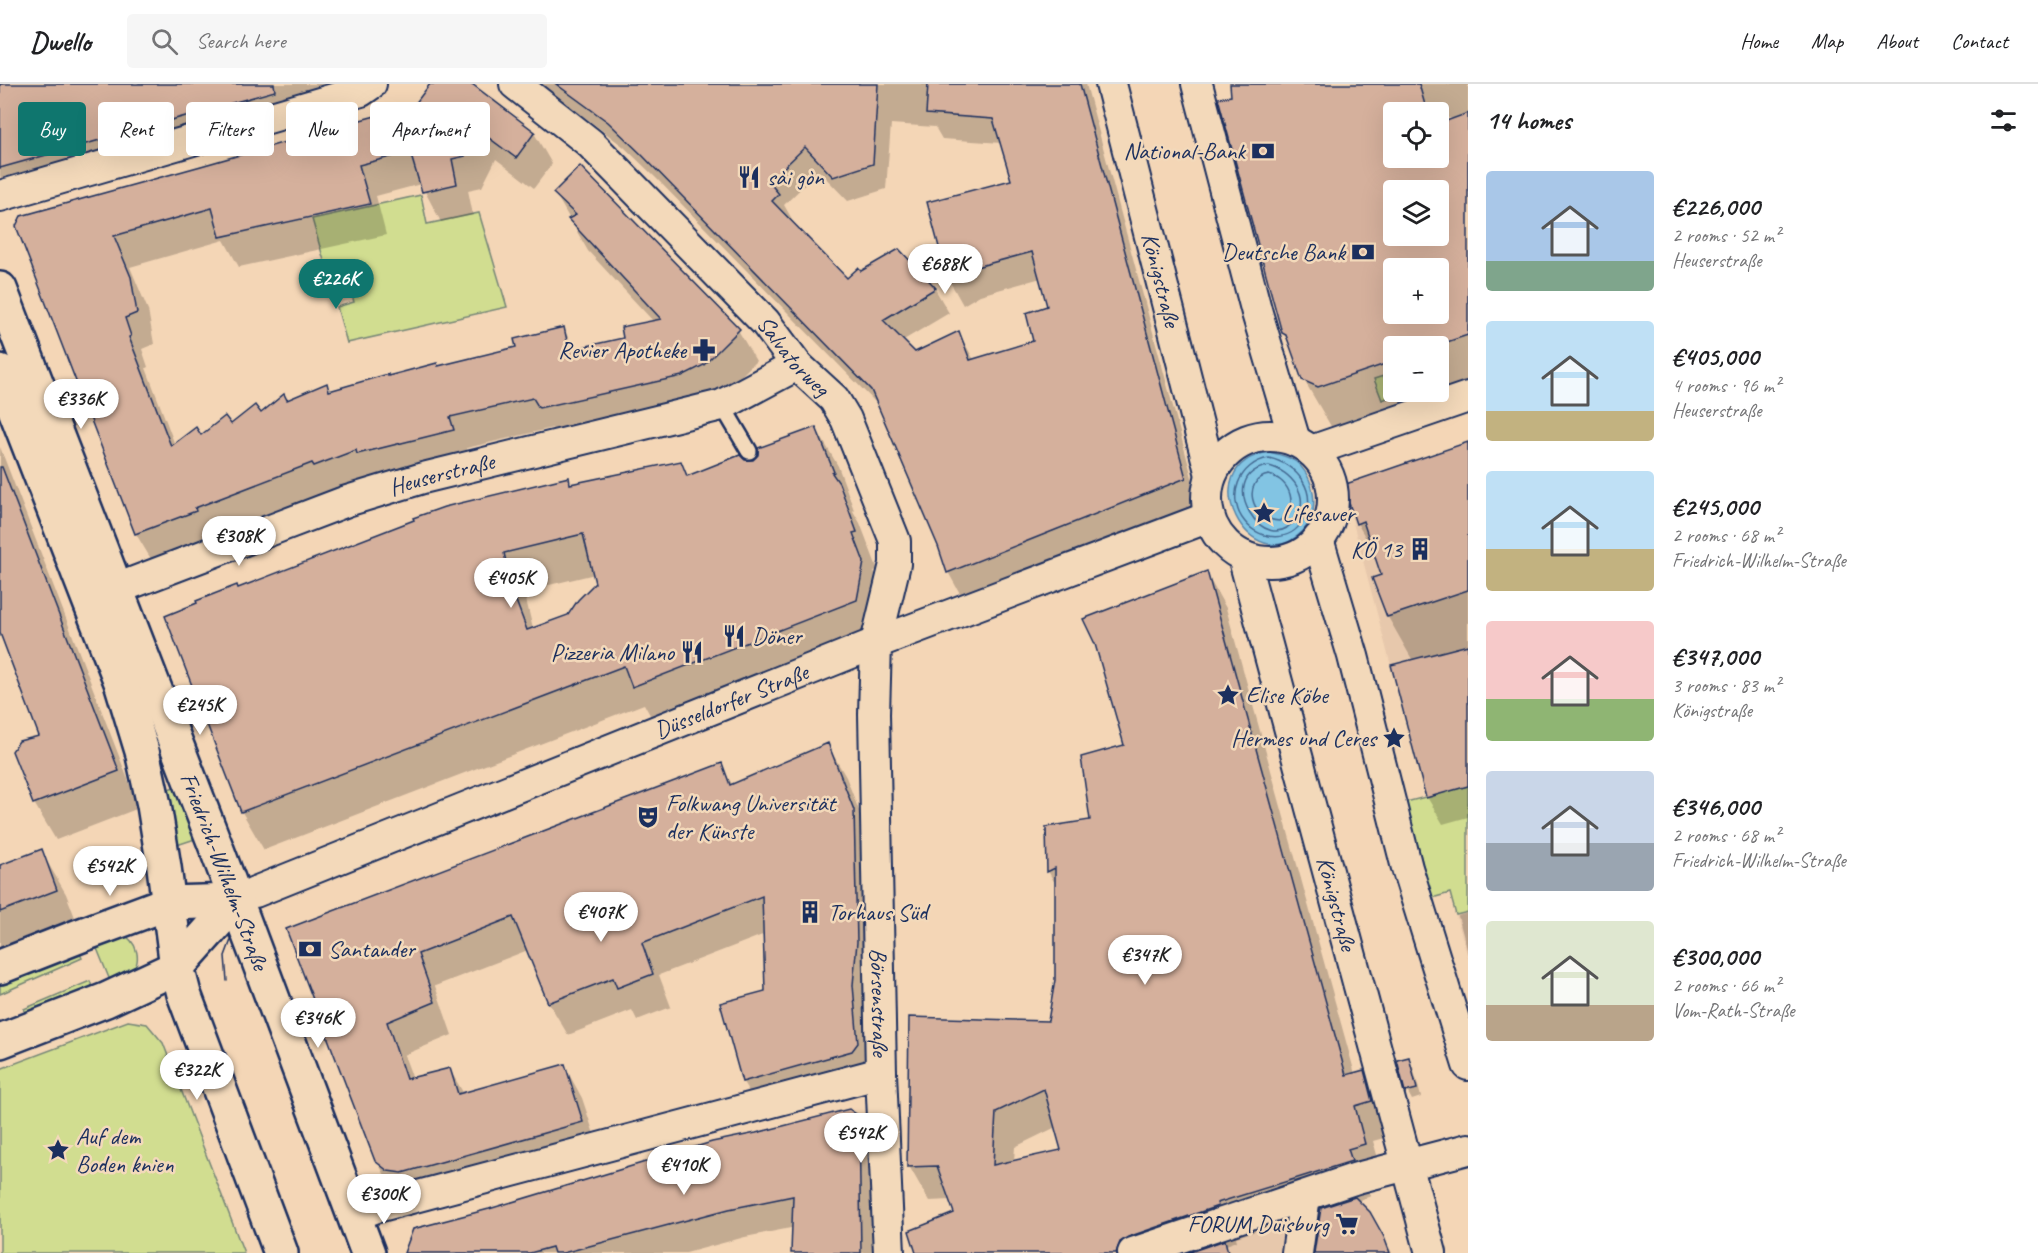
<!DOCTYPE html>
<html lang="en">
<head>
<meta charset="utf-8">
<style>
	:root { --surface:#fff; --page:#f6f6f6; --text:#202124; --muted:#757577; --line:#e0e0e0; --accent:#0f766e }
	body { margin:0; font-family:Caveat,sans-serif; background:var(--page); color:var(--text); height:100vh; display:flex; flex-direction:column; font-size:22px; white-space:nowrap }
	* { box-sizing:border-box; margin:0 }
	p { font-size:20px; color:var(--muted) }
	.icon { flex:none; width:33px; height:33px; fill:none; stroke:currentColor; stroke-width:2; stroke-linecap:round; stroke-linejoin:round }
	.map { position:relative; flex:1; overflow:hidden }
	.drawer { display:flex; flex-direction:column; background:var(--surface); width:570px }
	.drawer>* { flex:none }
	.guide { position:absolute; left:18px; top:18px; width:570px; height:54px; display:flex; gap:12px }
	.tools { position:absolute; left:1383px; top:18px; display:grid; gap:12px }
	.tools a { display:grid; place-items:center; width:66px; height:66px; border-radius:6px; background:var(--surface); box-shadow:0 6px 24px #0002; font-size:30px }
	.price { position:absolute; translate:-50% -51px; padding:0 14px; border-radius:21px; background:#fff; color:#222; font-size:20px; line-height:39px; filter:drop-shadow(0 2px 3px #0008) }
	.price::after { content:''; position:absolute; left:50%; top:36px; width:18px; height:14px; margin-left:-9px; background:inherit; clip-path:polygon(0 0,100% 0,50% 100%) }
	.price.selected { background:var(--accent); color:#fff }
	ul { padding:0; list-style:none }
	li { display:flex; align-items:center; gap:18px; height:150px; padding:0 18px }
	li span { display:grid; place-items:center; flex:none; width:168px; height:120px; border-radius:6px; color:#555 }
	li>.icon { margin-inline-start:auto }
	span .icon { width:72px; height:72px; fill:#fffc; stroke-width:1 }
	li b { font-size:26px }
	h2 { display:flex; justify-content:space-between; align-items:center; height:72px; padding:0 18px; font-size:26px }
	.pill { padding:0 21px; border-radius:6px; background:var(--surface); box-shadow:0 6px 24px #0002; font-size:21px; line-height:54px }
	.pill.selected { background:var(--accent); color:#fff }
	header { display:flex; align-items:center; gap:36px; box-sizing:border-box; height:84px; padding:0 30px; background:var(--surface); border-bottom:2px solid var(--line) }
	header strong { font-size:28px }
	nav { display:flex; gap:33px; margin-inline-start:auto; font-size:21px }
	.search { width:420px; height:54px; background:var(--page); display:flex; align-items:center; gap:15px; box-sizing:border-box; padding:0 21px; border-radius:6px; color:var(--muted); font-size:22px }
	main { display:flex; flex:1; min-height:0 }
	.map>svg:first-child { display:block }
	.built { fill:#e7c8ac }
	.green { fill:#d1dd90; stroke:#768677; stroke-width:1.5 }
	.water { fill:#82c4e3; stroke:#5988ae; stroke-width:1.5 }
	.shadow { fill:#0003; fill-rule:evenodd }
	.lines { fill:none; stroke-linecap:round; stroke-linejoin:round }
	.shore { stroke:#446b93; stroke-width:1.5 }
	.building { fill:#d5b09c; stroke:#1b2f5e; stroke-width:1.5; fill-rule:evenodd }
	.lane-casing { stroke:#1b2f5e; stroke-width:20 }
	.street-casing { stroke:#1b2f5e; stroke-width:34 }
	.secondary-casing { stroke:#1b2f5e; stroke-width:38 }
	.lane { stroke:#f3d9ba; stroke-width:15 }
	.street { stroke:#f3d9ba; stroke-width:30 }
	.secondary { stroke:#f3d9ba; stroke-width:33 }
	.tram { stroke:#1b2f5e; stroke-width:1.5 }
	.labels { text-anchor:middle; stroke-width:5; stroke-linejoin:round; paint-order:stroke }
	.poi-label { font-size:24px; fill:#1b2f5e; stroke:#f3d9ba; text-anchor:start }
	.street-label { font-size:24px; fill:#1b2f5e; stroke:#f3d9ba }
</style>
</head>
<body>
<header>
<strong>Dwello</strong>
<div class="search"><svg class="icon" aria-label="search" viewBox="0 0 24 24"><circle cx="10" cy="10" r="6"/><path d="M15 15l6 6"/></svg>Search here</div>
<nav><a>Home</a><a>Map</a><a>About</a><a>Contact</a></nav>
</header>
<main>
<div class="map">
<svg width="1468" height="1169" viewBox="0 0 1468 1169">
	<rect width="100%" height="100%" fill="#f4d6b6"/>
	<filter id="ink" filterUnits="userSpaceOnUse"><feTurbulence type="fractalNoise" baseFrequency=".0167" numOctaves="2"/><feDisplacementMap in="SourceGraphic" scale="12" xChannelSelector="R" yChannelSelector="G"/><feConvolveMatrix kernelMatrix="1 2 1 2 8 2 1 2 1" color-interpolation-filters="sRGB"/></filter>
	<g filter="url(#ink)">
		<g class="built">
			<polygon points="1468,358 1468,702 1426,714 1343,401"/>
			<polygon points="1468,828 1468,874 1456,831"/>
			<polygon points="1342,1110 1356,1114 1370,1128 1384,1153 1390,1169 1163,1169"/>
		</g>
		<g class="green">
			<polygon points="421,111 427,140 479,129 507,223 347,259 337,223 354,218 346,190 329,194 312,135"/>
			<polygon points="1393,289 1394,308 1405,308 1382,316 1374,295"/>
			<polygon points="176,702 195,755 177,761 169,705"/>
			<polygon points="1468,702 1468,828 1456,831 1450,809 1432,814 1406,718"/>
			<path d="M121,850C137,856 144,878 129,890C125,894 117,896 111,899L94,857Z"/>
			<polygon points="77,863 82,874 0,910 0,897"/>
			<polygon points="90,897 93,905 26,931 24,925"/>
			<polygon points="128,937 147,940 163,959 244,1169 0,1169 0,985"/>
		</g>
		<path class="water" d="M1269,368C1278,370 1287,372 1295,377C1315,393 1321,427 1303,447C1252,500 1187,382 1269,368Z"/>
		<g class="shadow">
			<polygon points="0,0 386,0 382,9 10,109 0,92"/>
			<polygon points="432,0 468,0 534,49 552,80 534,104 496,75 482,103 468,106 473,131 441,138 421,100 376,112 386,151 239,183 224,156 130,183 148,226 154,260 142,265 148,283 146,284 175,361 260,331 326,301 330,308 438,284 518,264 563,244 575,266 625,255 654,238 588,167 555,109 738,246 756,277 722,311 558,355 552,344 467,364 470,377 154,480 136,450 18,142 290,56 415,23"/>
			<path d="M541,0H1086L1199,419L962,513L948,488L940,462L881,324L657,95L624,63ZM891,40L935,43L942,55L1002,59L1013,97L929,119L949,196L963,221L980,211L1041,194L1049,224L1035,258L974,276L959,249L915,270L902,257L949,229L935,205L899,167L847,196L790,137L792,135L784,121L819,87L848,117L886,105Z"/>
			<path d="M1231,0H1468V308L1332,344L1304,296L1293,266L1283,249ZM1394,28H1438V74H1394ZM1442,34H1457L1443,40ZM1394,106H1438V152H1394ZM1394,184H1438V230H1394ZM1394,262H1438V308H1394Z"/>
			<path d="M816,344L838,382L854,426L853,427L860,439L878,486L874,487L885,517L879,554L655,640L644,620L264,766L242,728L167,533L238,506L568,395L572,402L680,378L689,393L744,377H754ZM595,490L597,500L569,532L533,545L524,507Z"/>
			<polygon points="1468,360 1468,733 1443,740 1427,713 1413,577 1388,533 1374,494 1383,491 1377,473 1357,439 1345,402"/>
			<polygon points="0,363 139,724 56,756 34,719 41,653 0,545"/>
			<path d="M1206,489L1226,524L1355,990L1363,987L1383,1022L1391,1052L1373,1057L1384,1095L1367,1099L1371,1112L1357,1117L1369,1129L1392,1169H1316L1322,1127L1236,1153L1237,1157L1226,1161L1231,1169H918L956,1130L951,1116L929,1117L909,1082L1049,939L1056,896V801L1048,787V744L1092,737ZM1056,1043L1063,1067L1014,1077L1015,1063Z"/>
			<polygon points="827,660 846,693 872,760 876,992 762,1030 743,998 722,920 766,908 765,850 659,891 671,923 637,936 632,926 568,951 549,919 528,866 435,902 452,951 404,971 413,995 450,986 464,1010 564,981 582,1014 601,1071 395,1109 369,1063 331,957 288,846 721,681 733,702"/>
			<polygon points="41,767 66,810 81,849 0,880 0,783"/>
			<polygon points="1468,829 1468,869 1458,832"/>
			<polygon points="1408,975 1413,983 1421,1013 1412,1016 1407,1007"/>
			<polygon points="857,1033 874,1062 877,1169 806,1169 801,1142 745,1153 686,1169 413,1169"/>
		</g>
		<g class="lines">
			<g class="shore">
				<path d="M1269,374C1297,380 1319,408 1303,436C1291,459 1260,457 1245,438C1225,414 1239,379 1269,374Z"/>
				<path d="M1269,382C1291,387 1311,412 1296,434C1266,480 1211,390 1269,382Z"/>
				<path d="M1269,391C1291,396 1300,424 1279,437C1249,435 1242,395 1269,391Z"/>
			</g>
		</g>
		<g class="building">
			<polygon points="0,0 274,0 275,7 0,84"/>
			<polygon points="430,0 472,0 535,48 516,74 478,46 465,72 452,75 457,100 422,108 410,68 359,81 370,120 220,153 212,124 114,152 131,193 137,229 125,234 131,252 129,253 171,362 196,343 201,351 225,332 231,340 255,321 261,329 284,310 287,316 327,299 329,307 388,290 388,292 437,279 438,282 516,263 514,255 564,243 569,266 623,254 621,243 661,235 568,135 576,131 553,109 580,82 740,245 704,281 682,292 539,324 533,314 450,333 454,346 357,370 356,366 314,382 312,379 195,424 196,427 135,450 16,142 21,132 201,82 289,57 289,55 398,26 400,40"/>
			<polygon points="556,0 878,0 873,80 833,93 805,63 769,98 779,110 772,117 847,194 858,184 861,187 899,165 936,204 883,236 915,268 959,247 970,276 1033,257 1026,229 1047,222 1032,168 965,186 948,197 927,118 1011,96 993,35 926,30 928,0 1080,0 1186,394 947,489 938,462 871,306 641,70 608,38"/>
			<path d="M1230,0H1419L1427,28H1394V74H1438V40L1468,29V251L1435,262H1394V277L1318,303L1302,296L1286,251L1282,249L1218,14L1231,12ZM1394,106H1438V152H1394ZM1394,184H1438V230H1394Z"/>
			<path d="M816,343L834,388L832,389L839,399L857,448L853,449L864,478L857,516L632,603L624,582L241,728L165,532L197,519L196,517L237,501L238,504L414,436L413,434L444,423L569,393L570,400L681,377L687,392L740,371L745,376H753L758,371V364ZM583,450L595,499L578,516L568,531L527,546L513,509L504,469Z"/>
			<polygon points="1468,358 1468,506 1387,533 1372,494 1381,491 1363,437 1356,440 1343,401"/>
			<polygon points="0,383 2,383 22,435 119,687 33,720 12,667 19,657 39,652 0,549"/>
			<path d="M1207,487L1346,991L1364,986L1372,1017L1355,1022L1365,1060L1348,1065L1352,1077L1217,1119L1218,1122L1128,1153L1120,1158L1116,1169H916L909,1147L954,1129L937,1082L907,1083L909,933L1048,937L1055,896V784L1047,788L1046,743L1090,736L1081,673L1124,661L1095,560L1083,535ZM1044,1005L1061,1066L993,1081L996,1028Z"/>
			<polygon points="1468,561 1468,702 1426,714 1391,581"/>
			<polygon points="828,659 854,726 857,858 853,901 858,959 852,967 742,998 720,919 765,907 762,812 642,859 653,890 617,904 613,894 548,919 513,833 418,870 435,918 387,938 406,995 450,984 458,1010 565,980 583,1038 402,1089 388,1087 375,1077 286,845 722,679 730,701"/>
			<polygon points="42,765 57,806 0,828 0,781"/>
			<polygon points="1409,973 1417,1005 1405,1008 1397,976"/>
			<polygon points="849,1025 859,1032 861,1169 791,1169 793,1112 729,1125 563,1169 554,1169 552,1163 530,1169 404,1169 413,1145 489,1125 712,1058 756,1049"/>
			<polygon points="1355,1113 1370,1128 1384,1153 1390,1169 1314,1169 1321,1124"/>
			<polygon points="1225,1156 1228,1169 1187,1169"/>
		</g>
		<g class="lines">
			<g class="lane-casing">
				<polyline id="lane" points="722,321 749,367"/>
			</g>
			<g class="street-casing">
				<g id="street">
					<path id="s1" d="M515,0L590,59L765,238L797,281L834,315L846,335L895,457V480L876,559L874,630L881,989L889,1169"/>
					<path id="s2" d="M1111,0L1211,391"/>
					<polyline points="1197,0 1257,229 1295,357"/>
					<polyline points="0,112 361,7 371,0"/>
					<circle cx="1270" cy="415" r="63"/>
					<polyline points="1311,367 1468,313"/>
					<polyline points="1318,455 1353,572 1407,784 1468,981"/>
					<path id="s3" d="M1243,472L1431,1169"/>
					<path id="s4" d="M95,513L347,417L423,394L722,321L797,281"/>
					<path id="s5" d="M255,808L876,559L1209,433"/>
					<polyline points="353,1132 377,1123 881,989"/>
					<polyline points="1133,1169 1357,1094 1468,1065"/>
					<polyline points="1297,1169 1305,1112"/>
				</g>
			</g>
			<g class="secondary-casing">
				<g id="secondary">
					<path id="s6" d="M0,205L216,763L368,1169"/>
					<polyline points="0,287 121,598 142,667 154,721 164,783 177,883 184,910 281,1169"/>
					<polyline points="0,883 79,852 168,819 236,817"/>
					<polyline points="0,957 106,916 177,883 236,817"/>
				</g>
			</g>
			<use href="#lane" class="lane"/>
			<use href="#street" class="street"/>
			<use href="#secondary" class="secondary"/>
			<polyline class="tram" points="227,897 225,872 231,856"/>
		</g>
	</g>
	<defs>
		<g id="bank-bare" transform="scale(1.8)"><path d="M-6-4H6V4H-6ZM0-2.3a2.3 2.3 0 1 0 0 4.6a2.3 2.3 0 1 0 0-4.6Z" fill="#1b2f5e" stroke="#f3d9ba" stroke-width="2.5" paint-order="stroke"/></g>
		<g id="restaurant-bare" transform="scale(1.8)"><path d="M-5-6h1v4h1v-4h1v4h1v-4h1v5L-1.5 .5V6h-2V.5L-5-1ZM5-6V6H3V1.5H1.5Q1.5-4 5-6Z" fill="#1b2f5e" stroke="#f3d9ba" stroke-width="2.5" paint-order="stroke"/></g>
		<g id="pharmacy-bare" transform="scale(1.8)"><path d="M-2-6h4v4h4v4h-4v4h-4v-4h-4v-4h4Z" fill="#1b2f5e" stroke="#f3d9ba" stroke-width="2.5" paint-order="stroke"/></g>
		<g id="sight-bare" transform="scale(1.8)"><path d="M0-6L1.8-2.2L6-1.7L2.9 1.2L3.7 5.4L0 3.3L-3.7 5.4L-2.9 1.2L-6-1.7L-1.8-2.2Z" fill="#1b2f5e" stroke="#f3d9ba" stroke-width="2.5" paint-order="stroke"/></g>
		<g id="building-bare" transform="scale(1.8)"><path d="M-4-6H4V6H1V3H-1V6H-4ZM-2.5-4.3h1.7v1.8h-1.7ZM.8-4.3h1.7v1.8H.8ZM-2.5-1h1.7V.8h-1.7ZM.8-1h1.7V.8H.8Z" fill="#1b2f5e" stroke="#f3d9ba" stroke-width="2.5" paint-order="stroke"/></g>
		<g id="theatre-bare" transform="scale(1.8)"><path d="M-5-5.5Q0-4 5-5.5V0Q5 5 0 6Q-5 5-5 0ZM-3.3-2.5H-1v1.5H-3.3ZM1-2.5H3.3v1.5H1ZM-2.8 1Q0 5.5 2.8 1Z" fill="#1b2f5e" stroke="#f3d9ba" stroke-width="2.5" paint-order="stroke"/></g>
		<g id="supermarket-bare" transform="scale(1.8)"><path d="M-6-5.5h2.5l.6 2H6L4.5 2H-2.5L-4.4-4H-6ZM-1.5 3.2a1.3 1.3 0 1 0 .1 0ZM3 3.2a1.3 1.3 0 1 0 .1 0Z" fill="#1b2f5e" stroke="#f3d9ba" stroke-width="2.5" paint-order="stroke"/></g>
	</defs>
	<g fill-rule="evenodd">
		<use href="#bank-bare" x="1263" y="67"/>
		<use href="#restaurant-bare" x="749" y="93"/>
		<use href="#bank-bare" x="1363" y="168"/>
		<use href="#pharmacy-bare" x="704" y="266"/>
		<use href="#sight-bare" x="1264" y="429"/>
		<use href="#building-bare" x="1420" y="465"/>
		<use href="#restaurant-bare" x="734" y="552"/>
		<use href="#restaurant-bare" x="692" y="568"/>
		<use href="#sight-bare" x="1228" y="611"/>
		<use href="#sight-bare" x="1394" y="654"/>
		<use href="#theatre-bare" x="648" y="733"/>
		<use href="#building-bare" x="810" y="828"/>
		<use href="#bank-bare" x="310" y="865"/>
		<use href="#sight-bare" x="58" y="1066"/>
		<use href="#supermarket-bare" x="1347" y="1140"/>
	</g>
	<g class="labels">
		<g class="poi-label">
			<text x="1245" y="75" text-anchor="end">National-Bank</text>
			<text x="767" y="101">sài gòn</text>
			<text x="1345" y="176" text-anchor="end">Deutsche Bank</text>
			<text x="686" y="274" text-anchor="end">Revier Apotheke</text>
			<text x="1282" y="437">Lifesaver</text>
			<text x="1402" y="473" text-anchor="end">KÖ 13</text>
			<text x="752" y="560">Döner</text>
			<text x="674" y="576" text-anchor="end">Pizzeria Milano</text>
			<text x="1246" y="619">Elise Köbe</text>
			<text x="1376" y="662" text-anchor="end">Hermes und Ceres</text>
			<text x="666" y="727">Folkwang Universität<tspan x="666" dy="28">der Künste</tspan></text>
			<text x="828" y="836">Torhaus Süd</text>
			<text x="328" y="873">Santander</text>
			<text x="76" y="1060">Auf dem<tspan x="76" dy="28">Boden knien</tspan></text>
			<text x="1329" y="1148" text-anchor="end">FORUM Duisburg</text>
		</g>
		<g class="street-label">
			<text dy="8" stroke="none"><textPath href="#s2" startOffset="202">Königstraße</textPath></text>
			<text dy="8" stroke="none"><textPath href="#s1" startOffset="390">Salvatorweg</textPath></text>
			<text dy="8" stroke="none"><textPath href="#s4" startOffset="368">Heuserstraße</textPath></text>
			<text dy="8" stroke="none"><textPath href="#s5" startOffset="513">Düsseldorfer Straße</textPath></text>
			<text dy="8" stroke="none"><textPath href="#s6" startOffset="624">Friedrich-Wilhelm-Straße</textPath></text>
			<text dy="8" stroke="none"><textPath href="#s3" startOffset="360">Königstraße</textPath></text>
			<text dy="8" stroke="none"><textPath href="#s1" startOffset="1068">Börsenstraße</textPath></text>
		</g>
	</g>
</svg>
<div class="tools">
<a><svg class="icon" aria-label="locate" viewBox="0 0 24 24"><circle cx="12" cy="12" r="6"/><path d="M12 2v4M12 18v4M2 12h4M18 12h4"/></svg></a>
<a><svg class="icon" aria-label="layers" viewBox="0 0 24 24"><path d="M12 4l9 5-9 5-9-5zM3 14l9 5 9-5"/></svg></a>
<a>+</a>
<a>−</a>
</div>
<b class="price" style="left:945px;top:211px">€688K</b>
<b class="price selected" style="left:336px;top:226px">€226K</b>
<b class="price" style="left:81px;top:346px">€336K</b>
<b class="price" style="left:239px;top:483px">€308K</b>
<b class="price" style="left:511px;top:525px">€405K</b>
<b class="price" style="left:200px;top:652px">€245K</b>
<b class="price" style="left:110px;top:813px">€542K</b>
<b class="price" style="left:601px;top:859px">€407K</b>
<b class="price" style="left:1145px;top:902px">€347K</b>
<b class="price" style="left:318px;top:965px">€346K</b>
<b class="price" style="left:197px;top:1017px">€322K</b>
<b class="price" style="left:861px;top:1080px">€542K</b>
<b class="price" style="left:684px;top:1112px">€410K</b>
<b class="price" style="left:384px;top:1141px">€300K</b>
<div class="guide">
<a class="pill selected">Buy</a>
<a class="pill">Rent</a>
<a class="pill">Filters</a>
<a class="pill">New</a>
<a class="pill">Apartment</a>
</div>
</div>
<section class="drawer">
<h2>14 homes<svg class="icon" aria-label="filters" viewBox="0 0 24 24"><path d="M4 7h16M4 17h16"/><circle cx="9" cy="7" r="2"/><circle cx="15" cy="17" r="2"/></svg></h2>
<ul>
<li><span style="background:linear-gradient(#a9c7e8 75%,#7fa58c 0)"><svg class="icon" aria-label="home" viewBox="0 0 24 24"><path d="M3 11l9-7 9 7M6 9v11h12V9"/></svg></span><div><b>€226,000</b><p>2 rooms · 52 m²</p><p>Heuserstraße</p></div></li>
<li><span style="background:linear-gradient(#bfe0f5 75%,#c2b280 0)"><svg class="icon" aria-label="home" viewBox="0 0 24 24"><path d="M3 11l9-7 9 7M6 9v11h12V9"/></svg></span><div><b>€405,000</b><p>4 rooms · 96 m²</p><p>Heuserstraße</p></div></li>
<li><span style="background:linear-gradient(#bfe0f5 65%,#c2b280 0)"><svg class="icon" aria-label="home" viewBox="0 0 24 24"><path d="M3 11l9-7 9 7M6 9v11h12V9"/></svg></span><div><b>€245,000</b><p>2 rooms · 68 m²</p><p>Friedrich-Wilhelm-Straße</p></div></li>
<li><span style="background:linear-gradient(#f6c9c9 65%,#8fb573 0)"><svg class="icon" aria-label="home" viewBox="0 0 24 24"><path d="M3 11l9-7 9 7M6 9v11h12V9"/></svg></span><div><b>€347,000</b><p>3 rooms · 83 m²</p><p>Königstraße</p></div></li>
<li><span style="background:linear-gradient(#c9d6e8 60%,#9aa5b1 0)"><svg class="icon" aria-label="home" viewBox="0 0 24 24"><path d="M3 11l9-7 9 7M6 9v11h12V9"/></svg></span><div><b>€346,000</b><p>2 rooms · 68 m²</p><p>Friedrich-Wilhelm-Straße</p></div></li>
<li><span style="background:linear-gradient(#dfe7d0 70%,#b9a48a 0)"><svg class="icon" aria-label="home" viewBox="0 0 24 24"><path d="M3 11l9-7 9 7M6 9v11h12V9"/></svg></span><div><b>€300,000</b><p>2 rooms · 66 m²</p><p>Vom-Rath-Straße</p></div></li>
</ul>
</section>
</main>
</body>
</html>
